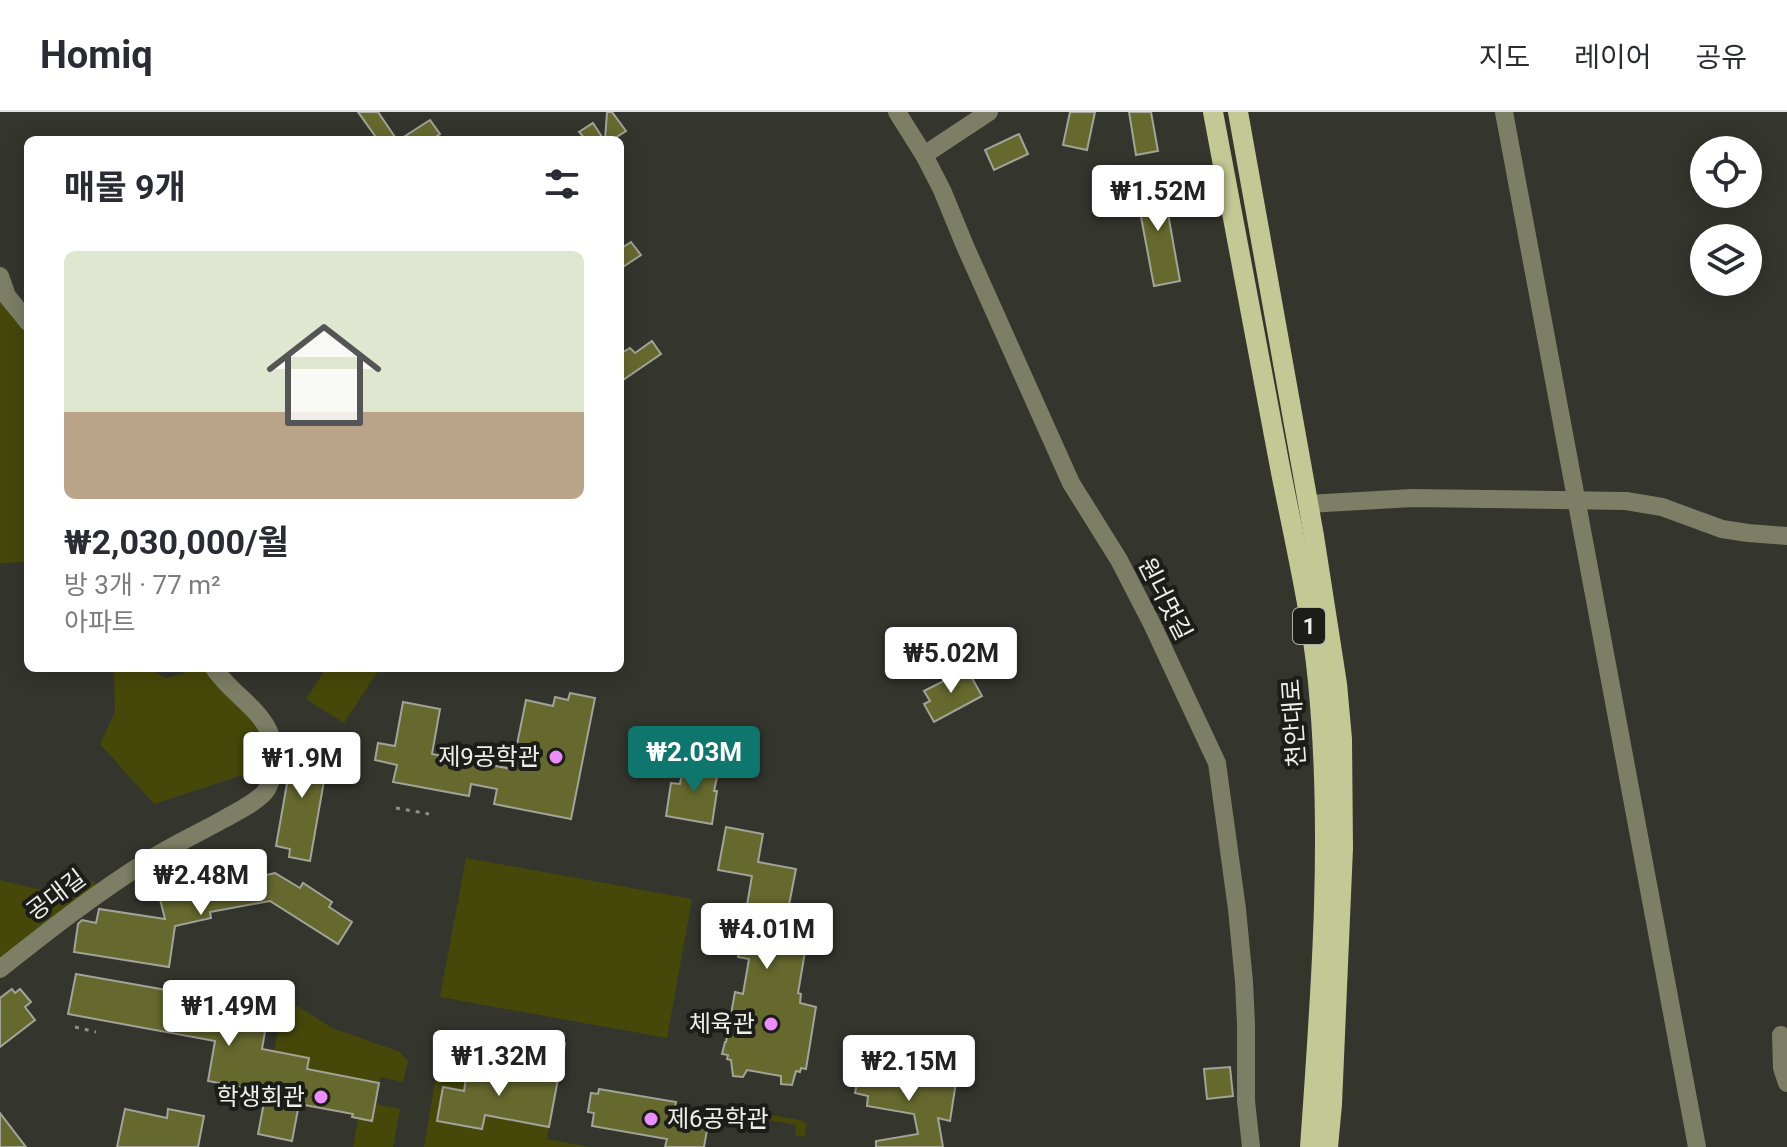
<!DOCTYPE html>
<html lang="ko">
<head>
<meta charset="utf-8">
<style>
	:root { --surface:#fff; --page:#f7f7f7; --text:#2b2b33; --muted:#7c7c81; --line:#e1e1e2; --accent:#0f766e }
	body { margin:0; font-family:Roboto,"Noto Sans KR",sans-serif; background:var(--page); color:var(--text); height:100vh; display:flex; flex-direction:column; font-size:30px; white-space:nowrap }
	* { box-sizing:border-box; margin:0 }
	p { font-size:26px; color:var(--muted) }
	.icon { flex:none; width:44px; height:44px; fill:none; stroke:currentColor; stroke-width:2; stroke-linecap:round; stroke-linejoin:round }
	.map { position:relative; flex:1; overflow:hidden }
	.side { position:absolute; left:24px; top:24px; width:600px; height:536px; display:flex; flex-direction:column; background:var(--surface); border-radius:12px; box-shadow:0 4px 20px #0003 }
	.side>* { flex:none }
	.tools { position:absolute; left:1690px; top:24px; display:grid; gap:16px }
	.tools a { display:grid; place-items:center; width:72px; height:72px; border-radius:50%; background:var(--surface); box-shadow:0 4px 20px #0003; font-size:40px }
	.price { position:absolute; translate:-50% -68px; padding:0 18px; border-radius:8px; background:#fff; color:#222; font-size:26px; line-height:52px; filter:drop-shadow(0 2px 4px #0008) }
	.price::after { content:''; position:absolute; left:50%; top:48px; width:24px; height:18px; margin-left:-12px; background:inherit; clip-path:polygon(0 0,100% 0,50% 100%) }
	.price.on { background:var(--accent); color:#fff }
	ul { padding:0; list-style:none }
	li { display:grid; align-content:center; gap:16px; height:424px; padding:0 40px }
	li span { display:grid; place-items:center; height:248px; border-radius:12px; color:#555 }
	li>.icon { margin-inline-start:auto }
	span .icon { width:144px; height:144px; fill:#fffc; stroke-width:1 }
	li b { font-size:34px }
	h2 { display:flex; justify-content:space-between; align-items:center; height:96px; padding:0 40px; font-size:34px }
	header { display:flex; align-items:center; gap:48px; box-sizing:border-box; height:112px; padding:0 40px; background:var(--surface); border-bottom:2px solid var(--line) }
	header strong { font-size:38px }
	nav { display:flex; gap:44px; margin-inline-start:auto; font-size:28px }
	.map>svg:first-child { display:block }
	.green { fill:#46480a }
	.building { fill:#66692e; stroke:#a2a399; stroke-width:2 }
	.lines { fill:none; stroke-linecap:round; stroke-linejoin:round }
	.path { stroke:#8f8f88; stroke-width:3; stroke-dasharray:4 6; stroke-linecap:butt }
	.minor { stroke:#7c7e65; stroke-width:18 }
	.major { stroke:#c4c894; stroke-width:20 }
	.poi-dot { fill:#eb8dfb; stroke:#1c1c19; stroke-width:3 }
	.labels { text-anchor:middle; stroke-width:8; stroke-linejoin:round; paint-order:stroke }
	.shield { fill:#1c1c19; stroke:#b0b0ab; stroke-width:2 }
	.shield-label { font-size:22px; font-weight:bold; fill:#efefea }
	.street-label { font-size:24px; fill:#efefea; stroke:#1c1c19 }
	.poi-label { font-size:24px; fill:#efefea; stroke:#1c1c19; text-anchor:end }
</style>
</head>
<body>
<header>
<strong>Homiq</strong>
<nav><a>지도</a><a>레이어</a><a>공유</a></nav>
</header>
<div class="map">
<svg width="1787" height="1035" viewBox="0 0 1787 1035">
	<rect width="100%" height="100%" fill="#34352d"/>
	<g class="green">
		<polygon points="0,186 28,214 28,450 0,451"/>
		<polygon points="123,556 147,556 166,566 185,561 183,556 210,556 267,624 264,677 255,659 154,692 100,632 115,600 114,560"/>
		<polygon points="326,556 380,556 344,611 306,587"/>
		<polygon points="466,746 692,787 667,926 440,885"/>
		<polygon points="0,768 37,777 69,775 91,769 100,775 0,852"/>
		<polygon points="283,890 299,895 332,916 400,940 408,949 403,970 381,965 379,971 307,957 309,946 274,939"/>
		<polygon points="442,942 469,946 464,979 443,975 437,1009 482,1017 485,1003 549,1015 547,1027 590,1035 424,1035 439,946"/>
		<polygon points="376,992 400,997 393,1035 353,1035 358,1006 372,1009"/>
		<polygon points="723,994 804,1009 807,1013 805,1025 795,1023 796,1013 732,1001 730,1010 720,1008"/>
	</g>
	<g class="building">
		<polygon points="358,0 378,0 397,28 378,28"/>
		<polygon points="607,0 612,0 626,19 612,28 605,28"/>
		<polygon points="1070,0 1095,0 1087,38 1063,33"/>
		<polygon points="1129,0 1151,0 1158,39 1136,43"/>
		<polygon points="430,8 440,22 431,28 399,28"/>
		<polygon points="593,11 604,28 586,28 579,20"/>
		<polygon points="1019,22 1028,42 994,58 985,38"/>
		<polygon points="1162,68 1180,169 1154,174 1135,73"/>
		<polygon points="631,130 641,143 620,157 620,137"/>
		<polygon points="652,229 661,242 620,270 620,242 630,236 635,241"/>
		<polygon points="967,557 982,584 934,610 924,592 930,589 924,579"/>
		<polygon points="570,581 595,586 571,707 494,692 497,677 471,672 469,684 393,670 397,653 375,648 378,631 395,634 403,590 440,597 432,642 512,657 526,588 553,594 555,585 568,588"/>
		<polygon points="295,626 313,629 312,637 329,640 310,749 289,745 290,737 276,734"/>
		<polygon points="684,649 719,656 714,679 717,679 712,712 666,704 671,671 680,672"/>
		<polygon points="726,715 763,722 758,750 796,757 782,829 806,834 798,881 801,882 800,891 816,895 806,957 801,956 800,960 796,959 792,973 781,972 781,964 747,958 743,965 733,964 731,948 727,947 728,943 722,942 725,930 726,930 735,880 743,882 749,847 738,845 752,764 718,758"/>
		<polygon points="252,760 253,766 275,761 300,776 303,771 332,790 329,795 352,810 338,832 270,789 210,800 211,806 175,814 169,855 74,840 78,812 82,808 96,811 99,797 165,807 158,779 202,769 204,776 225,772 224,767"/>
		<polygon points="76,862 223,888 224,882 270,890 262,937 309,946 307,957 379,971 372,1009 352,1005 353,1002 299,992 292,1029 258,1022 266,980 208,969 215,929 68,902"/>
		<polygon points="12,877 15,881 20,877 31,890 25,895 35,908 0,935 0,886"/>
		<polygon points="532,925 565,931 563,946 529,940"/>
		<polygon points="477,952 558,967 549,1015 485,1003 482,1017 437,1009 443,975 464,979 467,960 476,961"/>
		<polygon points="860,953 956,970 950,1009 938,1006 943,1035 876,1035 876,1029 918,1022 914,1002 867,994 868,984 855,981"/>
		<polygon points="1230,955 1233,984 1207,987 1204,957"/>
		<polygon points="599,977 676,990 675,995 710,1001 704,1035 665,1035 667,1027 592,1014 594,1001 588,1000 591,981 598,982"/>
		<polygon points="125,997 167,1006 168,997 204,1004 198,1035 117,1035"/>
		<polygon points="0,1001 26,1035 0,1035"/>
	</g>
	<g class="lines">
		<g class="path">
			<polyline points="396,696 429,702"/>
			<polyline points="75,915 96,920"/>
		</g>
		<g class="minor">
			<polyline points="897,0 924,43 942,78 965,134 1071,371 1119,448 1152,512 1217,651 1237,797 1244,870 1246,912 1246,989 1251,1035"/>
			<polyline points="1504,0 1697,1035"/>
			<polyline points="924,43 989,0"/>
			<polyline points="0,164 7,184 28,210"/>
			<polyline points="1308,392 1412,386 1626,389 1662,395 1722,417 1748,421 1787,424"/>
			<path d="M0,857C48,819 96,781 149,748C173,733 199,721 224,707C238,699 254,692 265,680C273,670 276,645 273,632C267,599 231,583 214,556"/>
			<polyline points="1781,923 1782,956 1787,971"/>
		</g>
		<g class="major">
			<path d="M1213,0C1235,117 1257,234 1279,350C1293,423 1311,496 1318,570C1333,725 1321,881 1310,1035"/>
			<polyline points="1238,0 1314,424 1337,572 1342,627 1343,736 1332,992 1328,1035"/>
		</g>
	</g>
	<g class="poi-dot">
		<circle cx="556" cy="645" r="8"/>
		<circle cx="771" cy="912" r="8"/>
		<circle cx="321" cy="985" r="8"/>
		<circle cx="651" cy="1007" r="8"/>
	</g>
	<g class="labels">
		<rect class="shield" x="1293" y="496" width="32" height="36" rx="6"/>
		<g class="shield-label">
			<text x="1309" y="522">1</text>
		</g>
		<g class="street-label">
			<text transform="translate(1165 487) rotate(63)" y="8">원너멋길</text>
			<text transform="translate(1294 611) rotate(-94)" y="8">천안대로</text>
			<text transform="translate(56 783) rotate(-37)" y="8">공대길</text>
		</g>
		<g class="poi-label">
			<text x="540" y="653">제9공학관</text>
			<text x="755" y="920">체육관</text>
			<text x="305" y="993">학생회관</text>
			<text x="667" y="1015" text-anchor="start">제6공학관</text>
		</g>
	</g>
</svg>
<div class="tools">
<a><svg class="icon" aria-label="locate" viewBox="0 0 24 24"><circle cx="12" cy="12" r="6"/><path d="M12 2v4M12 18v4M2 12h4M18 12h4"/></svg></a>
<a><svg class="icon" aria-label="layers" viewBox="0 0 24 24"><path d="M12 4l9 5-9 5-9-5zM3 14l9 5 9-5"/></svg></a>
</div>
<b class="price" style="left:1158px;top:121px">₩1.52M</b>
<b class="price" style="left:951px;top:583px">₩5.02M</b>
<b class="price on" style="left:694px;top:682px">₩2.03M</b>
<b class="price" style="left:302px;top:688px">₩1.9M</b>
<b class="price" style="left:201px;top:805px">₩2.48M</b>
<b class="price" style="left:767px;top:859px">₩4.01M</b>
<b class="price" style="left:229px;top:936px">₩1.49M</b>
<b class="price" style="left:499px;top:986px">₩1.32M</b>
<b class="price" style="left:909px;top:991px">₩2.15M</b>
<section class="side">
<h2>매물 9개<svg class="icon" aria-label="filters" viewBox="0 0 24 24"><path d="M4 7h16M4 17h16"/><circle cx="9" cy="7" r="2"/><circle cx="15" cy="17" r="2"/></svg></h2>
<ul>
<li><span style="background:linear-gradient(#dfe7d0 65%,#b9a48a 0)"><svg class="icon" aria-label="home" viewBox="0 0 24 24"><path d="M3 11l9-7 9 7M6 9v11h12V9"/></svg></span><div><b>₩2,030,000/월</b><p>방 3개 · 77 m²</p><p>아파트</p></div></li>
</ul>
</section>
</div>
</body>
</html>
